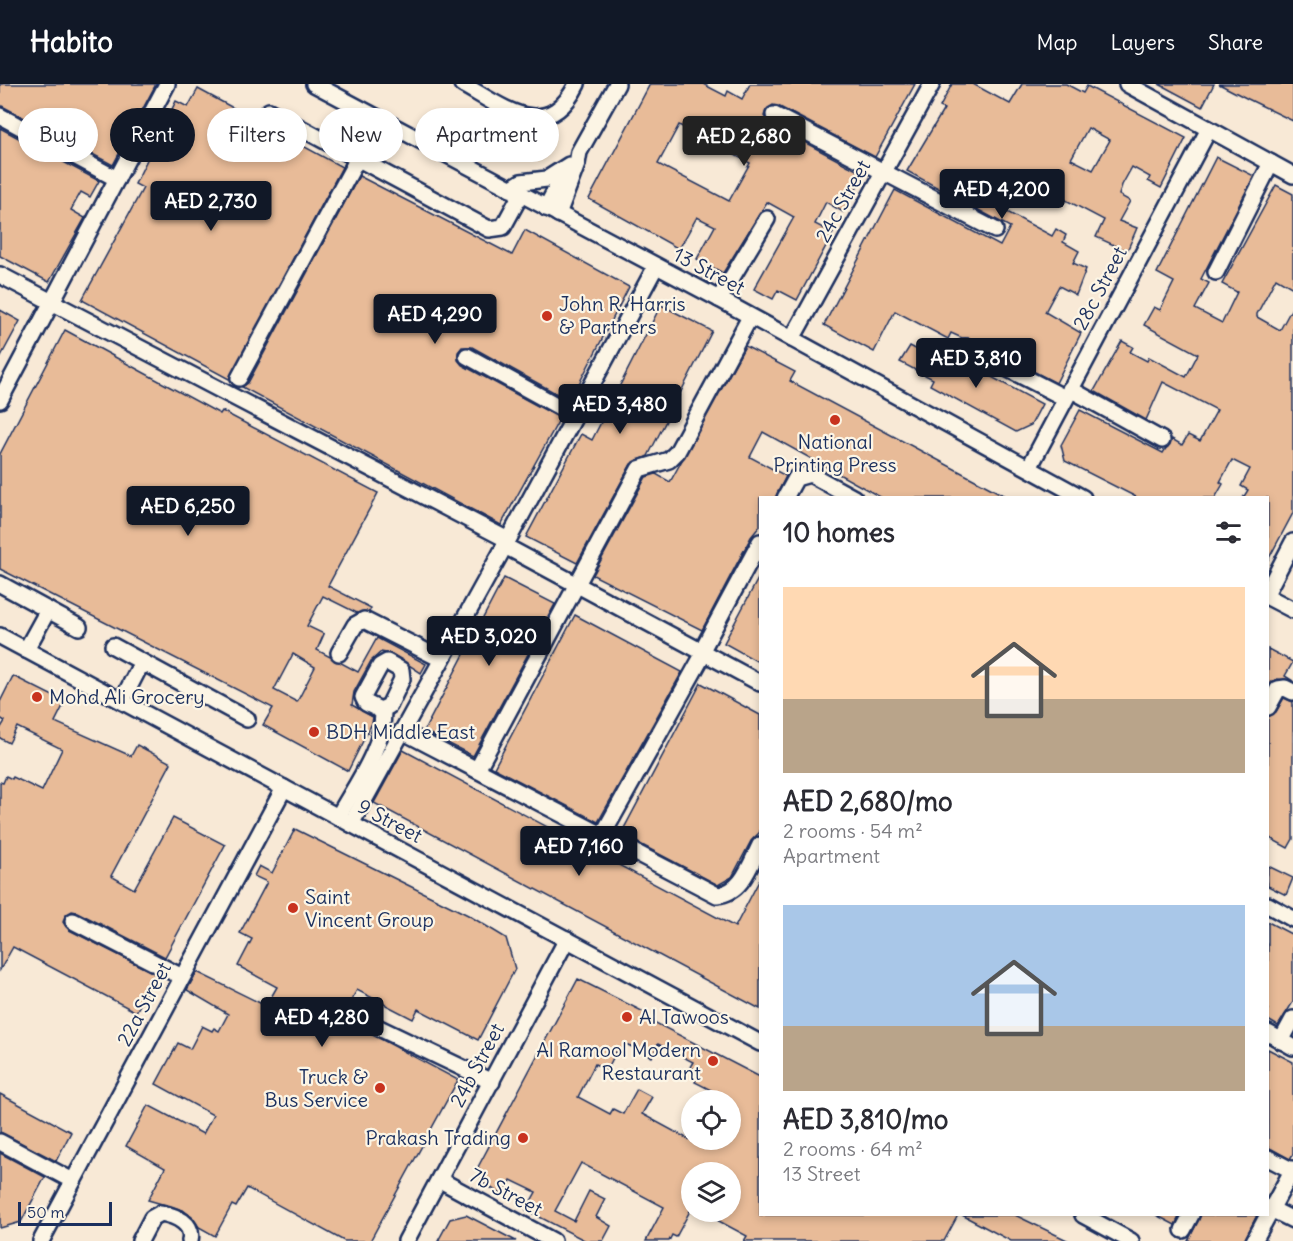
<!DOCTYPE html>
<html lang="en">
<head>
<meta charset="utf-8">
<style>
	:root { --surface:#fff; --page:#f2f2f3; --text:#2b2b33; --muted:#7c7c81; --accent:#111827 }
	body { margin:0; font-family:Delius,sans-serif; background:var(--page); color:var(--text); height:100vh; display:flex; flex-direction:column; font-size:22px; white-space:nowrap }
	* { box-sizing:border-box; margin:0 }
	p { font-size:20px; color:var(--muted) }
	.icon { flex:none; width:33px; height:33px; fill:none; stroke:currentColor; stroke-width:2; stroke-linecap:round; stroke-linejoin:round }
	.map { position:relative; flex:1; overflow:hidden }
	.side { position:absolute; left:759px; top:412px; width:510px; height:720px; display:flex; flex-direction:column; background:var(--surface); border-radius:0px; box-shadow:0 3px 9px #0003 }
	.side>* { flex:none }
	.hud { position:absolute; left:18px; top:24px; width:570px; height:54px; display:flex; gap:12px }
	.buttons { position:absolute; left:681px; top:1006px; display:grid; gap:12px }
	.buttons a { display:grid; place-items:center; width:60px; height:60px; border-radius:50%; background:var(--surface); box-shadow:0 3px 9px #0003; font-size:30px }
	.scale { position:absolute; left:18px; bottom:15px; width:94px; box-sizing:border-box; padding-left:6px; border:3px solid #1b2f5e; border-top:0; font-size:16px; line-height:21px; white-space:nowrap; color:#1b2f5e; -webkit-text-stroke:4px #fcf5e5; paint-order:stroke }
	.price { position:absolute; translate:-50% -51px; padding:0 14px; border-radius:6px; background:var(--accent); color:#fff; font-size:20px; line-height:39px; filter:drop-shadow(0 2px 3px #0008) }
	.price::after { content:''; position:absolute; left:50%; top:36px; width:18px; height:14px; margin-left:-9px; background:inherit; clip-path:polygon(0 0,100% 0,50% 100%) }
	.price.selected { background:#222; color:#fff }
	ul { padding:0; list-style:none }
	li { display:grid; align-content:center; gap:12px; height:318px; padding:0 24px }
	li span { display:grid; place-items:center; height:186px; border-radius:0px; color:#555 }
	li>.icon { margin-inline-start:auto }
	span .icon { width:108px; height:108px; fill:#fffc; stroke-width:1 }
	li b { font-size:26px }
	h2 { display:flex; justify-content:space-between; align-items:center; height:72px; padding:0 24px; font-size:26px }
	.chip { padding:0 21px; border-radius:27px; background:var(--surface); box-shadow:0 3px 9px #0003; font-size:21px; line-height:54px }
	.chip.selected { background:var(--accent); color:#fff }
	header { display:flex; align-items:center; gap:36px; box-sizing:border-box; height:84px; padding:0 30px; background:var(--accent); color:#fff }
	header strong { font-size:28px }
	nav { display:flex; gap:33px; margin-inline-start:auto; font-size:21px }
	.map>svg:first-child { display:block }
	.building { fill:#e8bb98; stroke:#1b2f5e; stroke-width:1.5; fill-rule:evenodd }
	.lines { fill:none; stroke-linecap:round; stroke-linejoin:round }
	.minor-casing { stroke:#1b2f5e; stroke-width:20 }
	.minor { stroke:#fcf5e5; stroke-width:15 }
	.poi-dot { fill:#c8321e; stroke:#fcf5e5; stroke-width:2 }
	.labels { text-anchor:middle; stroke-width:4.5; stroke-linejoin:round; paint-order:stroke }
	.street-label { font-size:20px; fill:#1b2f5e; stroke:#fcf5e5 }
	.poi-label { font-size:20px; fill:#1b2f5e; stroke:#fcf5e5; text-anchor:start }
</style>
</head>
<body>
<header>
<strong>Habito</strong>
<nav><a>Map</a><a>Layers</a><a>Share</a></nav>
</header>
<div class="map">
<svg width="1293" height="1157" viewBox="0 0 1293 1157">
	<rect width="100%" height="100%" fill="#f8e9d6"/>
	<filter id="ink" filterUnits="userSpaceOnUse"><feTurbulence type="fractalNoise" baseFrequency=".0167" numOctaves="2"/><feDisplacementMap in="SourceGraphic" scale="12" xChannelSelector="R" yChannelSelector="G"/><feConvolveMatrix kernelMatrix="1 2 1 2 8 2 1 2 1" color-interpolation-filters="sRGB"/></filter>
	<g filter="url(#ink)">
		<g class="building">
			<polygon points="0,0 156,0 113,81 0,21"/>
			<path d="M650,0H703L726,12L728,7L742,15L750,0H915L875,73L778,22L773,21L766,26L764,32L770,40L864,90L843,128L826,118L815,140L833,149L797,216L778,206L773,215L754,205L794,133L767,118L723,189L697,175L715,142L697,133L679,165L589,115ZM679,41L750,79L729,117L658,80Z"/>
			<path d="M952,0H973L1010,20L1022,0H1066L1083,9L1087,2L1186,54L1161,104L1148,97L1150,93L1132,83L1122,101L1119,111L1130,117L1119,137L1137,144L1127,167L1096,153L1104,136L1026,95L1007,128L1052,152L1056,145L1066,151L1063,158L1079,167L1073,179L1086,185L1076,211L1059,202L1045,228L1081,249L1056,299L969,254H962L951,249L948,255L895,227L874,268L824,241L895,106L1000,162L1010,143L907,87L944,25L940,23ZM1088,44L1110,56L1093,86L1071,75Z"/>
			<polygon points="1159,0 1214,0 1202,23"/>
			<polygon points="1219,0 1293,0 1293,37 1248,15"/>
			<polygon points="198,5 342,83 229,295 82,216 143,104 135,100 176,17 188,23"/>
			<polygon points="0,44 99,97 90,113 81,108 71,126 85,134 49,198 0,172"/>
			<polygon points="1216,73 1254,92 1201,195 1209,199 1195,225 1222,239 1237,208 1222,200 1276,101 1293,110 1293,204 1276,194 1257,230 1257,233 1280,246 1293,222 1293,429 1268,476 1268,414 1243,414 1248,406 1241,402 1250,385 1232,376 1220,398 1223,400 1215,414 1138,414 1065,377 1061,361 1080,326 1163,369 1172,355 1182,361 1188,351 1200,357 1217,326 1163,298 1146,336 1094,307 1122,257 1133,263 1130,268 1147,277 1149,273 1186,293 1198,270 1144,241 1154,223 1160,226 1174,198 1157,189"/>
			<polygon points="359,92 512,171 525,146 629,203 570,317 472,263 462,263 458,268 458,276 462,281 560,334 501,441 242,303 248,299"/>
			<polygon points="661,221 712,247 648,372 631,380 577,479 526,453 581,350 592,356"/>
			<polygon points="0,226 20,237 0,274"/>
			<path d="M65,246L220,330L222,327L378,409L328,502L371,524L369,528L357,529L323,512L307,542L324,550L317,566L358,588L377,554L426,580L421,589L392,570L381,568L371,577L354,608L352,621L373,633L372,639L348,687L263,641L273,624L0,485V370ZM293,570L315,583L297,618L274,606Z"/>
			<polygon points="745,262 795,288 790,297 1009,414 882,414 763,348 750,373 786,392 775,414 760,414 760,442 751,453 702,546 593,491 646,393 656,390 670,398"/>
			<polygon points="910,262 942,279 947,269 1042,320 1031,341 1016,348 930,301 933,295 900,278"/>
			<polygon points="760,491 760,579 724,559"/>
			<polygon points="504,494 555,520 473,672 424,647"/>
			<polygon points="575,531 682,588 598,738 494,684"/>
			<polygon points="1268,565 1293,578 1285,592 1293,597 1277,595 1268,604"/>
			<polygon points="13,592 65,618 55,638 131,672 137,661 171,679 111,792 134,805 173,734 225,761 165,873 77,828 72,827 65,832 63,838 69,846 156,890 136,928 13,863 0,886 0,698 3,699 6,692 12,695 13,693 42,707 62,665 17,643 9,659 0,654 0,645 5,637 0,634 0,618"/>
			<polygon points="701,599 760,631 760,748 751,757 732,793 718,801 621,750"/>
			<polygon points="1284,614 1293,618 1293,755 1288,764 1268,753 1268,633 1276,628"/>
			<polygon points="403,666 735,843 760,795 760,925 374,719"/>
			<polygon points="295,745 468,831 506,854 515,885 478,956 418,925 413,935 357,906 341,934 458,996 370,1157 344,1157 247,1104 236,1123 232,1121 215,1152 199,1143 193,1134 183,1126 148,1116 165,1084 126,1062 148,1021 203,1050 213,1031 156,1000 178,959 190,965 202,942 212,947 214,944 219,947 228,930 187,906 197,888 266,922 277,903 238,882 252,855 240,849 267,798 254,792 259,782 272,789"/>
			<polygon points="1268,782 1293,794 1286,811 1268,802"/>
			<polygon points="1268,838 1293,851 1293,918 1278,942 1268,936"/>
			<path d="M578,895L646,929L644,933L760,993V1131H958L944,1157H744L747,1152L702,1128H730V1089H692V1123L676,1153L672,1151L669,1157H646L664,1123L581,1079L555,1127L574,1137L589,1107L605,1115L596,1133L611,1142L603,1157H586L526,1126L536,1108L511,1096L504,1112L483,1099L478,1083ZM626,960L652,973L658,960L693,978L690,983L700,988L695,998L711,1006L705,1017H730V1056H690L642,1030L652,1013L637,1005L623,1030L613,1025L610,1030L578,1013L595,980L607,986L616,968L620,970Z"/>
			<polygon points="1268,965 1293,978 1293,1070 1290,1075 1268,1063"/>
			<polygon points="0,1010 71,1048 56,1077 0,1048"/>
			<polygon points="0,1069 45,1093 21,1138 0,1144"/>
			<polygon points="466,1131 516,1157 438,1157 450,1135"/>
			<polygon points="962,1131 1015,1131 1069,1157 1011,1157"/>
			<polygon points="1156,1131 1180,1131 1175,1141"/>
			<polygon points="1201,1131 1257,1131 1244,1157 1188,1157"/>
		</g>
		<g class="lines">
			<g class="minor-casing">
				<g id="minor">
					<polyline points="314,0 719,215 1083,414"/>
					<path d="M462,0C503,23 547,61 577,0"/>
					<polyline points="1127,0 1293,91"/>
					<polyline points="269,27 489,145 503,143 521,110"/>
					<polyline points="774,31 995,146"/>
					<polyline points="0,32 117,95"/>
					<polyline points="368,79 390,40"/>
					<polyline points="510,105 521,98 547,95 569,81"/>
					<polyline points="546,124 565,88"/>
					<polyline points="558,130 577,80 579,68 617,0"/>
					<polyline points="1216,188 1271,79"/>
					<polyline points="0,191 508,456"/>
					<polyline points="719,215 767,135"/>
					<polyline points="792,255 932,0"/>
					<polyline points="965,263 1065,314"/>
					<polyline points="467,272 574,331"/>
					<polyline points="239,294 358,74"/>
					<polyline points="1070,305 1162,356"/>
					<polyline points="0,316 167,0"/>
					<polyline points="1029,384 1209,45"/>
					<polyline points="785,414 796,394 810,390 854,414"/>
					<polyline points="505,462 760,599"/>
					<polyline points="0,500 79,543"/>
					<polyline points="1268,506 1293,458"/>
					<polyline points="1268,513 1293,526"/>
					<polyline points="0,552 760,959"/>
					<polyline points="113,562 247,635"/>
					<polyline points="26,566 48,526"/>
					<polyline points="701,568 760,458"/>
					<polyline points="339,569 355,541 364,536 441,575"/>
					<polygon points="387,578 401,586 402,595 389,622 380,626 366,619 363,613 380,582"/>
					<polyline points="122,617 142,578"/>
					<polyline points="1268,623 1278,605 1285,604 1293,608"/>
					<path d="M402,647L717,811C742,809 750,781 760,761"/>
					<polyline points="477,686 639,385 669,376 677,368 750,233"/>
					<path d="M338,733C356,700 384,664 383,626"/>
					<polyline points="351,740 508,456 656,182"/>
					<polyline points="602,752 704,569"/>
					<polyline points="1268,821 1293,835"/>
					<polyline points="73,837 182,893"/>
					<polyline points="373,941 492,998"/>
					<polyline points="1268,949 1293,963"/>
					<polyline points="1281,957 1293,935"/>
					<polyline points="0,1058 73,1097"/>
					<polyline points="1268,1074 1293,1087"/>
					<polyline points="440,1096 553,1157"/>
					<polyline points="1271,1125 1293,1136"/>
					<polyline points="1083,1131 1131,1157"/>
					<polyline points="1183,1146 1191,1131"/>
					<polyline points="41,1157 284,704"/>
					<path d="M140,1157L152,1134L161,1129C176,1132 194,1139 190,1157"/>
					<polyline points="406,1157 567,855"/>
					<polyline points="1254,1157 1293,1085"/>
				</g>
			</g>
			<use href="#minor" class="minor"/>
		</g>
	</g>
	<g class="poi-dot">
		<circle cx="547" cy="232" r="6"/>
		<circle cx="835" cy="336" r="6"/>
		<circle cx="37" cy="613" r="6"/>
		<circle cx="314" cy="648" r="6"/>
		<circle cx="293" cy="824" r="6"/>
		<circle cx="627" cy="933" r="6"/>
		<circle cx="713" cy="977" r="6"/>
		<circle cx="380" cy="1004" r="6"/>
		<circle cx="523" cy="1054" r="6"/>
	</g>
	<g class="labels">
		<g class="street-label">
			<text transform="translate(843 117) rotate(-61)" y="7">24c Street</text>
			<text transform="translate(709 187) rotate(28)" y="7">13 Street</text>
			<text transform="translate(1100 204) rotate(-62)" y="7">28c Street</text>
			<text transform="translate(390 737) rotate(28)" y="7">9 Street</text>
			<text transform="translate(144 920) rotate(-62)" y="7">22a Street</text>
			<text transform="translate(477 981) rotate(-62)" y="7">24b Street</text>
			<text transform="translate(506 1108) rotate(28)" y="7">7b Street</text>
		</g>
		<g class="poi-label">
			<text x="559" y="227">John R. Harris<tspan x="559" dy="23">&amp; Partners</tspan></text>
			<text x="835" y="365" text-anchor="middle">National<tspan x="835" dy="23">Printing Press</tspan></text>
			<text x="49" y="620">Mohd Ali Grocery</text>
			<text x="326" y="655">BDH Middle East</text>
			<text x="305" y="820">Saint<tspan x="305" dy="23">Vincent Group</tspan></text>
			<text x="639" y="940">Al Tawoos</text>
			<text x="701" y="973" text-anchor="end">Al Ramool Modern<tspan x="701" dy="23">Restaurant</tspan></text>
			<text x="368" y="1000" text-anchor="end">Truck &amp;<tspan x="368" dy="23">Bus Service</tspan></text>
			<text x="511" y="1061" text-anchor="end">Prakash Trading</text>
		</g>
	</g>
</svg>
<div class="buttons">
<a><svg class="icon" aria-label="locate" viewBox="0 0 24 24"><circle cx="12" cy="12" r="6"/><path d="M12 2v4M12 18v4M2 12h4M18 12h4"/></svg></a>
<a><svg class="icon" aria-label="layers" viewBox="0 0 24 24"><path d="M12 4l9 5-9 5-9-5zM3 14l9 5 9-5"/></svg></a>
</div>
<div class="scale">50 m</div>
<b class="price selected" style="left:744px;top:83px">AED 2,680</b>
<b class="price" style="left:1002px;top:136px">AED 4,200</b>
<b class="price" style="left:211px;top:148px">AED 2,730</b>
<b class="price" style="left:435px;top:261px">AED 4,290</b>
<b class="price" style="left:976px;top:305px">AED 3,810</b>
<b class="price" style="left:620px;top:351px">AED 3,480</b>
<b class="price" style="left:188px;top:453px">AED 6,250</b>
<b class="price" style="left:489px;top:583px">AED 3,020</b>
<b class="price" style="left:579px;top:793px">AED 7,160</b>
<b class="price" style="left:322px;top:964px">AED 4,280</b>
<div class="hud">
<a class="chip">Buy</a>
<a class="chip selected">Rent</a>
<a class="chip">Filters</a>
<a class="chip">New</a>
<a class="chip">Apartment</a>
</div>
<section class="side">
<h2>10 homes<svg class="icon" aria-label="filters" viewBox="0 0 24 24"><path d="M4 7h16M4 17h16"/><circle cx="9" cy="7" r="2"/><circle cx="15" cy="17" r="2"/></svg></h2>
<ul>
<li><span style="background:linear-gradient(#ffd9b3 60%,#b9a48a 0)"><svg class="icon" aria-label="home" viewBox="0 0 24 24"><path d="M3 11l9-7 9 7M6 9v11h12V9"/></svg></span><div><b>AED 2,680/mo</b><p>2 rooms · 54 m²</p><p>Apartment</p></div></li>
<li><span style="background:linear-gradient(#a9c7e8 65%,#b9a48a 0)"><svg class="icon" aria-label="home" viewBox="0 0 24 24"><path d="M3 11l9-7 9 7M6 9v11h12V9"/></svg></span><div><b>AED 3,810/mo</b><p>2 rooms · 64 m²</p><p>13 Street</p></div></li>
</ul>
</section>
</div>
</body>
</html>
